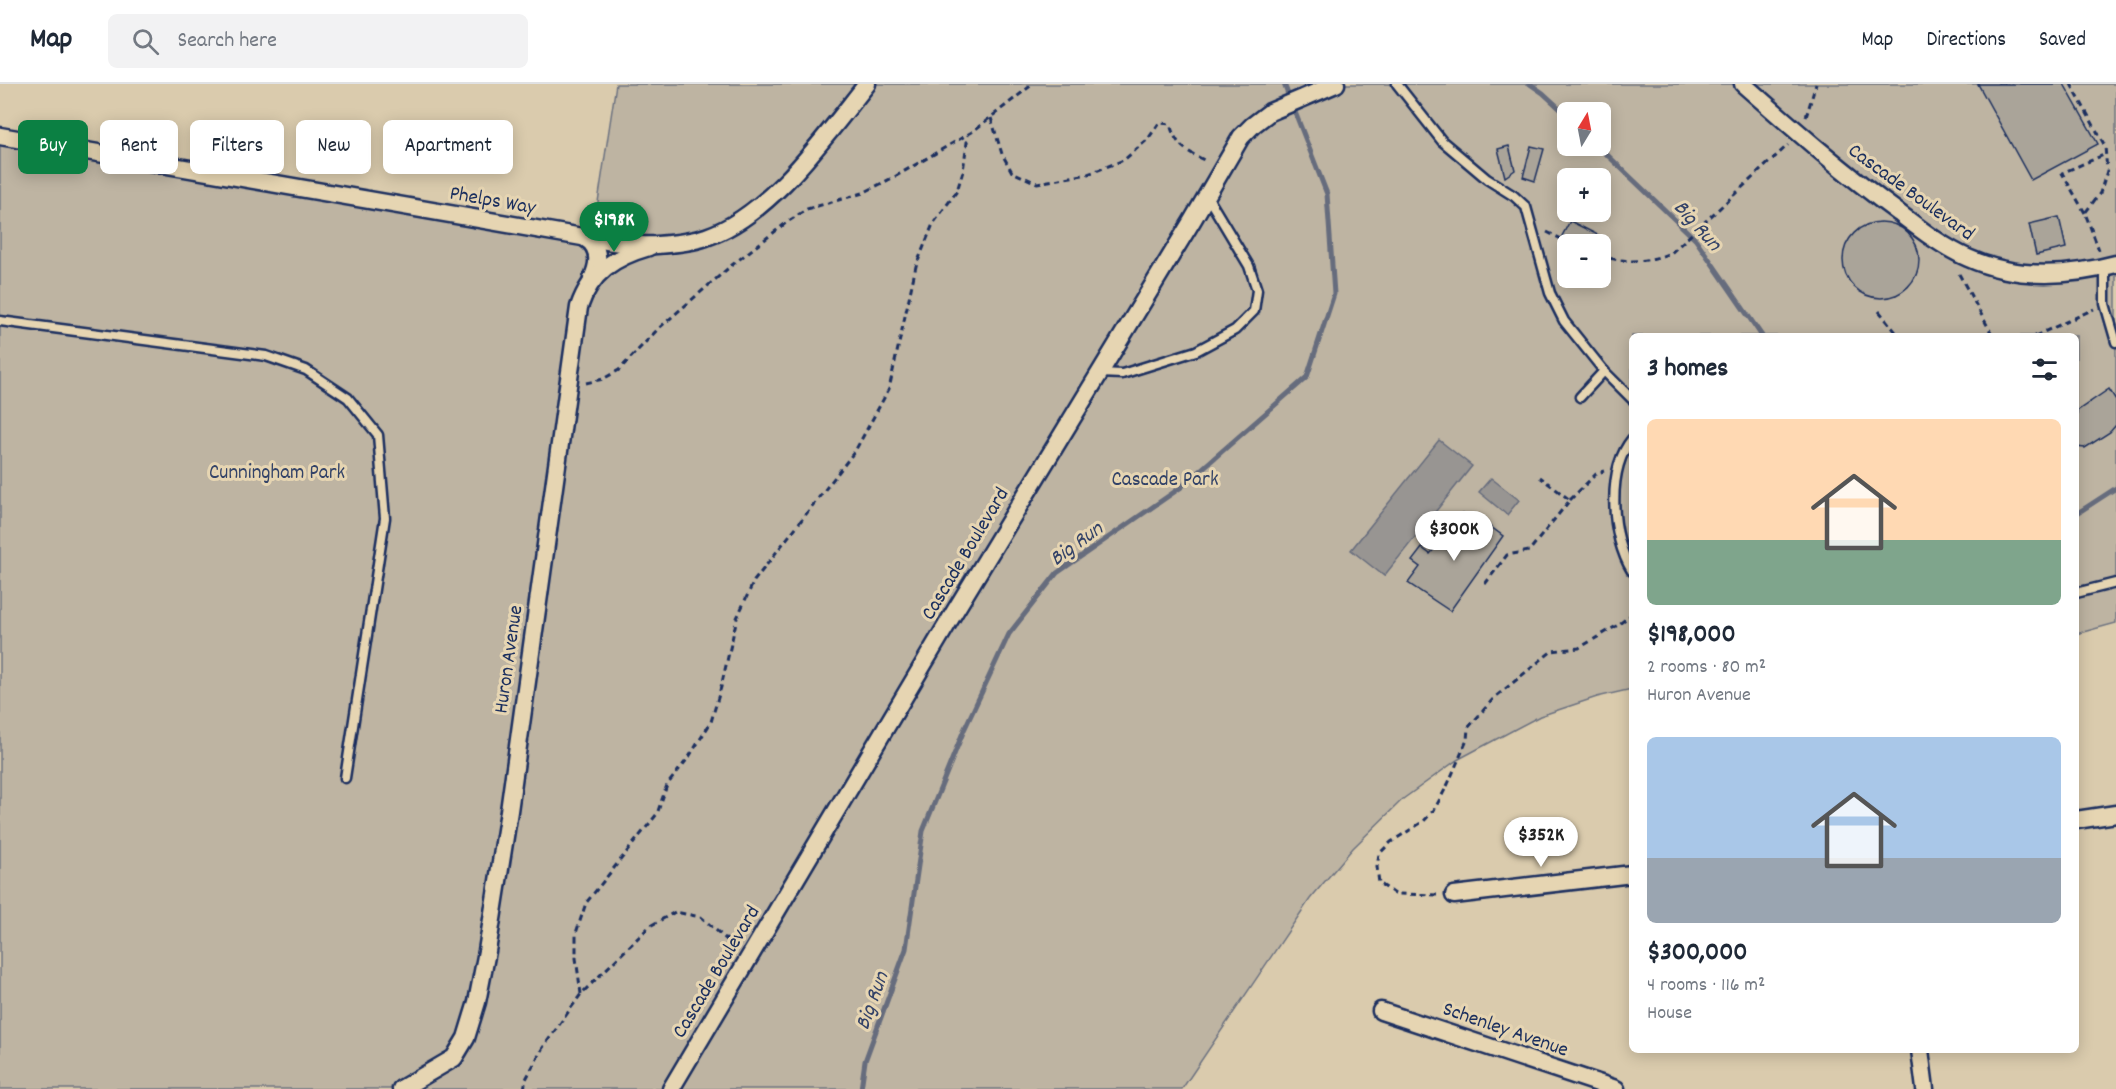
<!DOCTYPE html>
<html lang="en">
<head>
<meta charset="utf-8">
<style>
	:root { --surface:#fff; --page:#f2f2f3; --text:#1f2937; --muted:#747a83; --line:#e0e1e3; --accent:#0b8043 }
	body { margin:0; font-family:Dekko,sans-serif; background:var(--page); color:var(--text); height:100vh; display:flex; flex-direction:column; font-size:22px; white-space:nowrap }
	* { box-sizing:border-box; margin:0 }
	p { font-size:20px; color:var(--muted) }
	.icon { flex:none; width:33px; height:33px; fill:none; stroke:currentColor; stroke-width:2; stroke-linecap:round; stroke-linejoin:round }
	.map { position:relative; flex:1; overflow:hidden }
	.details { position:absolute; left:1629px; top:249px; width:450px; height:720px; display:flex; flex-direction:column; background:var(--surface); border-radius:9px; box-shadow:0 3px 15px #0003 }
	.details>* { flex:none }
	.hud { position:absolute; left:18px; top:36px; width:570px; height:54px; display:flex; gap:12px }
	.needle { width:39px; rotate:10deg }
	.buttons { position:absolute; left:1557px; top:18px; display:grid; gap:12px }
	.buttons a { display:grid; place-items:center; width:54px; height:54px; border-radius:9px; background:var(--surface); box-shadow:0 3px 15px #0003; font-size:30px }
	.price { position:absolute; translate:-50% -51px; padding:0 14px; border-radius:21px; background:#fff; color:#222; font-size:20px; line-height:39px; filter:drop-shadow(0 2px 3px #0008) }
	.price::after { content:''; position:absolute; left:50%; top:36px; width:18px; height:14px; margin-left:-9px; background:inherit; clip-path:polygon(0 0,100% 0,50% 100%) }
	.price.active { background:var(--accent); color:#fff }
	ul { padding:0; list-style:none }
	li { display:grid; align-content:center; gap:12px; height:318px; padding:0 18px }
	li span { display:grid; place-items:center; height:186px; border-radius:9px; color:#555 }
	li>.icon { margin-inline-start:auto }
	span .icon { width:108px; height:108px; fill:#fffc; stroke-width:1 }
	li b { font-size:26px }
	h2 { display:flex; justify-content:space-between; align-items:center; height:72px; padding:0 18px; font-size:26px }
	.tag { padding:0 21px; border-radius:9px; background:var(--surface); box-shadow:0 3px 15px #0003; font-size:21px; line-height:54px }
	.tag.active { background:var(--accent); color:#fff }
	header { display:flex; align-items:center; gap:36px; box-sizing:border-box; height:84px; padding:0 30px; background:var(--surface); border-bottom:2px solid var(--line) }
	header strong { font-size:28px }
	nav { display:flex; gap:33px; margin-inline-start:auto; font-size:21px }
	.search { width:420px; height:54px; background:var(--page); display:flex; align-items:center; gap:15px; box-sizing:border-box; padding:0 21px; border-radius:9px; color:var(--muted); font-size:22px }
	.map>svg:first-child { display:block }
	.green { fill:#beb4a2; stroke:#6c7280; stroke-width:1.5; fill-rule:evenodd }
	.water { fill:#989592; stroke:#666c7d; stroke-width:1.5 }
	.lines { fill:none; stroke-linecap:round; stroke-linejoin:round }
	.stream { stroke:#666c7d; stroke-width:5 }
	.building { fill:#aaa499; stroke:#1b2f5e; stroke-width:1.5 }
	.lane-casing { stroke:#1b2f5e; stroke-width:13 }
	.street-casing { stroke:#1b2f5e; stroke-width:21 }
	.path { stroke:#1b2f5e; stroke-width:3; stroke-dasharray:6 4.5; stroke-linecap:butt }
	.lane { stroke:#e6d5b2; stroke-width:8 }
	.street { stroke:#e6d5b2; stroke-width:16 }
	.labels { text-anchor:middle; stroke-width:6; stroke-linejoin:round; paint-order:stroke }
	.street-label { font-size:21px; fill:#1b2f5e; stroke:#e6d5b2 }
	.park-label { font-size:21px; fill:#334368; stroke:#e6d5b2 }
	.water-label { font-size:22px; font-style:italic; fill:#344368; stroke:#e6d5b2 }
</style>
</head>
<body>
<header>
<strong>Map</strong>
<div class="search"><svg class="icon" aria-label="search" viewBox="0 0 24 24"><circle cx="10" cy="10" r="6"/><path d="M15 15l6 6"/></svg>Search here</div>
<nav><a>Map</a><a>Directions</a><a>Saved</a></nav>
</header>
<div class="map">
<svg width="2116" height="1005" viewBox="0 0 2116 1005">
	<rect width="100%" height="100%" fill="#dacbad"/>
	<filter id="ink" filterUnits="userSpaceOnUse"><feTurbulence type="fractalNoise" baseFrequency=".0167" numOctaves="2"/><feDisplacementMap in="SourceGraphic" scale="12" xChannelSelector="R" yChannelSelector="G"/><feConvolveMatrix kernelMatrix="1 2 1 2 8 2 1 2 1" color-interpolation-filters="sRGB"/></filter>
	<g filter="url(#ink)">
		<path class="green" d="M616,0H2116V539L2076,550V252H1632V605L1597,613L1540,632L1457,676L1403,715L1353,764L1310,815L1182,1005H0V52L588,154L596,187L640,166L593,151ZM1568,28H1600V62H1568ZM1568,94H1600V128H1568ZM1568,160H1600V194H1568Z"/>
		<g class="water">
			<polygon points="1439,356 1472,382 1384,492 1351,466"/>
			<polygon points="1491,394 1519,416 1507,431 1479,408"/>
		</g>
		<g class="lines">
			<g class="stream">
				<polyline points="1530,0 1543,9 1568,32"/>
				<polyline points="1598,62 1696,156 1762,252"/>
				<polyline points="2076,430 2116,404"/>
				<polyline points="861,1005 865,977 906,865 923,747 964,646 1009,550 1057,489 1180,404 1307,293 1334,210 1327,110 1284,0"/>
			</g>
		</g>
		<g class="building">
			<polygon points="1978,0 2064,0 2098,60 2031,96"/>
			<polygon points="1509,62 1515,86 1505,93 1498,65"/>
			<polygon points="1531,62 1544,65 1535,97 1523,93"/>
			<polygon points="2059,133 2066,164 2036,171 2029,140"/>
			<polygon points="1570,137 1600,152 1596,160 1578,160 1562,152"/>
			<circle cx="1881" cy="176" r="38"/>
			<polygon points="2109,305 2116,316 2116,341 2110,348 2085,364 2076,363 2077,327"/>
			<polygon points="1463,430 1483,446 1487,440 1503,452 1450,527 1408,499 1420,483 1412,477 1422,464 1430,470"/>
		</g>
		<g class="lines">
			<g class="lane-casing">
				<g id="lane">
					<polyline points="1397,0 1442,57 1487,95 1514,112 1526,123 1550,209 1564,237 1604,287 1632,315"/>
					<polyline points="2105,183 2105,220 2116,258"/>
					<polyline points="0,237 266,272 306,286 348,314 378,351 385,434 345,694"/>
					<polyline points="1100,289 1122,290 1196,267 1235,246 1254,227 1257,206 1249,182 1207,112"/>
					<polyline points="1580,313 1604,287"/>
					<path d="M1632,355C1606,387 1611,453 1632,487"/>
					<polyline points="2076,509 2116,499"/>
				</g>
			</g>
			<g class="street-casing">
				<g id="street">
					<path d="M1743,0C1794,45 1844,89 1899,129C1920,145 1943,163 1968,174C2015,195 2067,193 2116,180"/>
					<path d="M0,52L588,154C609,157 636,163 657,161C672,160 692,158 706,153C770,132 826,51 867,0"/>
					<path d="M585,154C601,163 599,180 592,195"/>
					<polyline points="2076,736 2116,730"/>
					<polyline points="1454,811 1632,790"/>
					<polyline points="1381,927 1616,1005"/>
					<polyline points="1920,966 1925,1005"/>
					<path d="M401,1005L454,974L466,954L477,918L487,867L509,727L579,223C591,188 614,173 649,163"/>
					<polyline points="671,1005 955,527 1192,137 1241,53 1253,41 1270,28 1336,0"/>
				</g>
			</g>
			<g class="path">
				<polyline points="2071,0 2105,62 2107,87 2100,109 2085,129 2099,166"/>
				<polyline points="1806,33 1816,0"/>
				<path d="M991,34L1002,70L1012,88L1037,99L1088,90L1124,76L1148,55L1159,39L1170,40C1176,62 1186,67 1206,77"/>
				<polyline points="2085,129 2062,89 2106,70"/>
				<polyline points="1547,148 1572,160"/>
				<path d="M1600,172C1628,179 1644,179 1671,169L1788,61"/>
				<polyline points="1959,190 1993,252"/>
				<polyline points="1879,227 1899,252"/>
				<polyline points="2035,252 2094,225"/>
				<polyline points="586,299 603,295 619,286 658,245 732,181 786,139 807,125 863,109 896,92 972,48 1033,0"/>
				<polyline points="1570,416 1597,389 1604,387"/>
				<polyline points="1485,500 1507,471 1529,467 1570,416 1540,393"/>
				<polyline points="1437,811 1395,810 1379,799 1377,783 1379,770 1391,758 1424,737 1434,726 1448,700 1467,656 1468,644 1494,614 1552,567 1579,564 1618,541 1632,530"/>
				<polyline points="581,910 576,874 576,849 586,819 657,730 667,701 689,673 711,638 721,603 737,534 754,497 855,367 889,305 916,182 933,140 957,107 963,87 968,51"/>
				<polyline points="524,1005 526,995 542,965 581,910 650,842 675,828 701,833 736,864"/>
			</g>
			<use href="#lane" class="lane"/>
			<use href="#street" class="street"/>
		</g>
	</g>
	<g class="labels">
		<g class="street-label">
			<text transform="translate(1912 107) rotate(36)" y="7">Cascade Boulevard</text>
			<text transform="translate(493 115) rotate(10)" y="7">Phelps Way</text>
			<text transform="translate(964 469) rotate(-59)" y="7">Cascade Boulevard</text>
			<text transform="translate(507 575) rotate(-82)" y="7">Huron Avenue</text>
			<text transform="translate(715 887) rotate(-59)" y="7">Cascade Boulevard</text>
			<text transform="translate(1506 944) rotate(19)" y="7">Schenley Avenue</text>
		</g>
		<g class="park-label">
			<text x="277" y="394">Cunningham Park</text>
			<text x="1165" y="401">Cascade Park</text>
		</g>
		<g class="water-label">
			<text transform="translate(1699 140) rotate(48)" y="8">Big Run</text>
			<text transform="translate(1075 458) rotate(-36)" y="8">Big Run</text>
			<text transform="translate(870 916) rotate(-70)" y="8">Big Run</text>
		</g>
	</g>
</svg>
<div class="buttons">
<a><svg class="needle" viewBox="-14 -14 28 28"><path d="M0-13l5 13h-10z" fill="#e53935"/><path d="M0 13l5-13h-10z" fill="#747a83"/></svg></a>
<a>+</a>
<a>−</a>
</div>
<b class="price active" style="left:614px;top:169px">$198K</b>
<b class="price" style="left:1454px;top:478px">$300K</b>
<b class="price" style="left:1541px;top:784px">$352K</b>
<div class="hud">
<a class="tag active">Buy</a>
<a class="tag">Rent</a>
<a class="tag">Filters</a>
<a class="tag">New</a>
<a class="tag">Apartment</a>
</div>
<section class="details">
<h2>3 homes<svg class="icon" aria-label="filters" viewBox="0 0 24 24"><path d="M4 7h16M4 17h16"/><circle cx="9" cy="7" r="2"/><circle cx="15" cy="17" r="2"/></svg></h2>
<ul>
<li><span style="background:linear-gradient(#ffd9b3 65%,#7fa58c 0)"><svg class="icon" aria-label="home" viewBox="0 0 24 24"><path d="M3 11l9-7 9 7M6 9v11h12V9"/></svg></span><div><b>$198,000</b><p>2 rooms · 80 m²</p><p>Huron Avenue</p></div></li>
<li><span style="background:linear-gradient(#a9c7e8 65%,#9aa5b1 0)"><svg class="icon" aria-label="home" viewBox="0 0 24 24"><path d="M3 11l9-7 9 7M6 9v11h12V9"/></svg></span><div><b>$300,000</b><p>4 rooms · 116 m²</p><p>House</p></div></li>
</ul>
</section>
</div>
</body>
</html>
